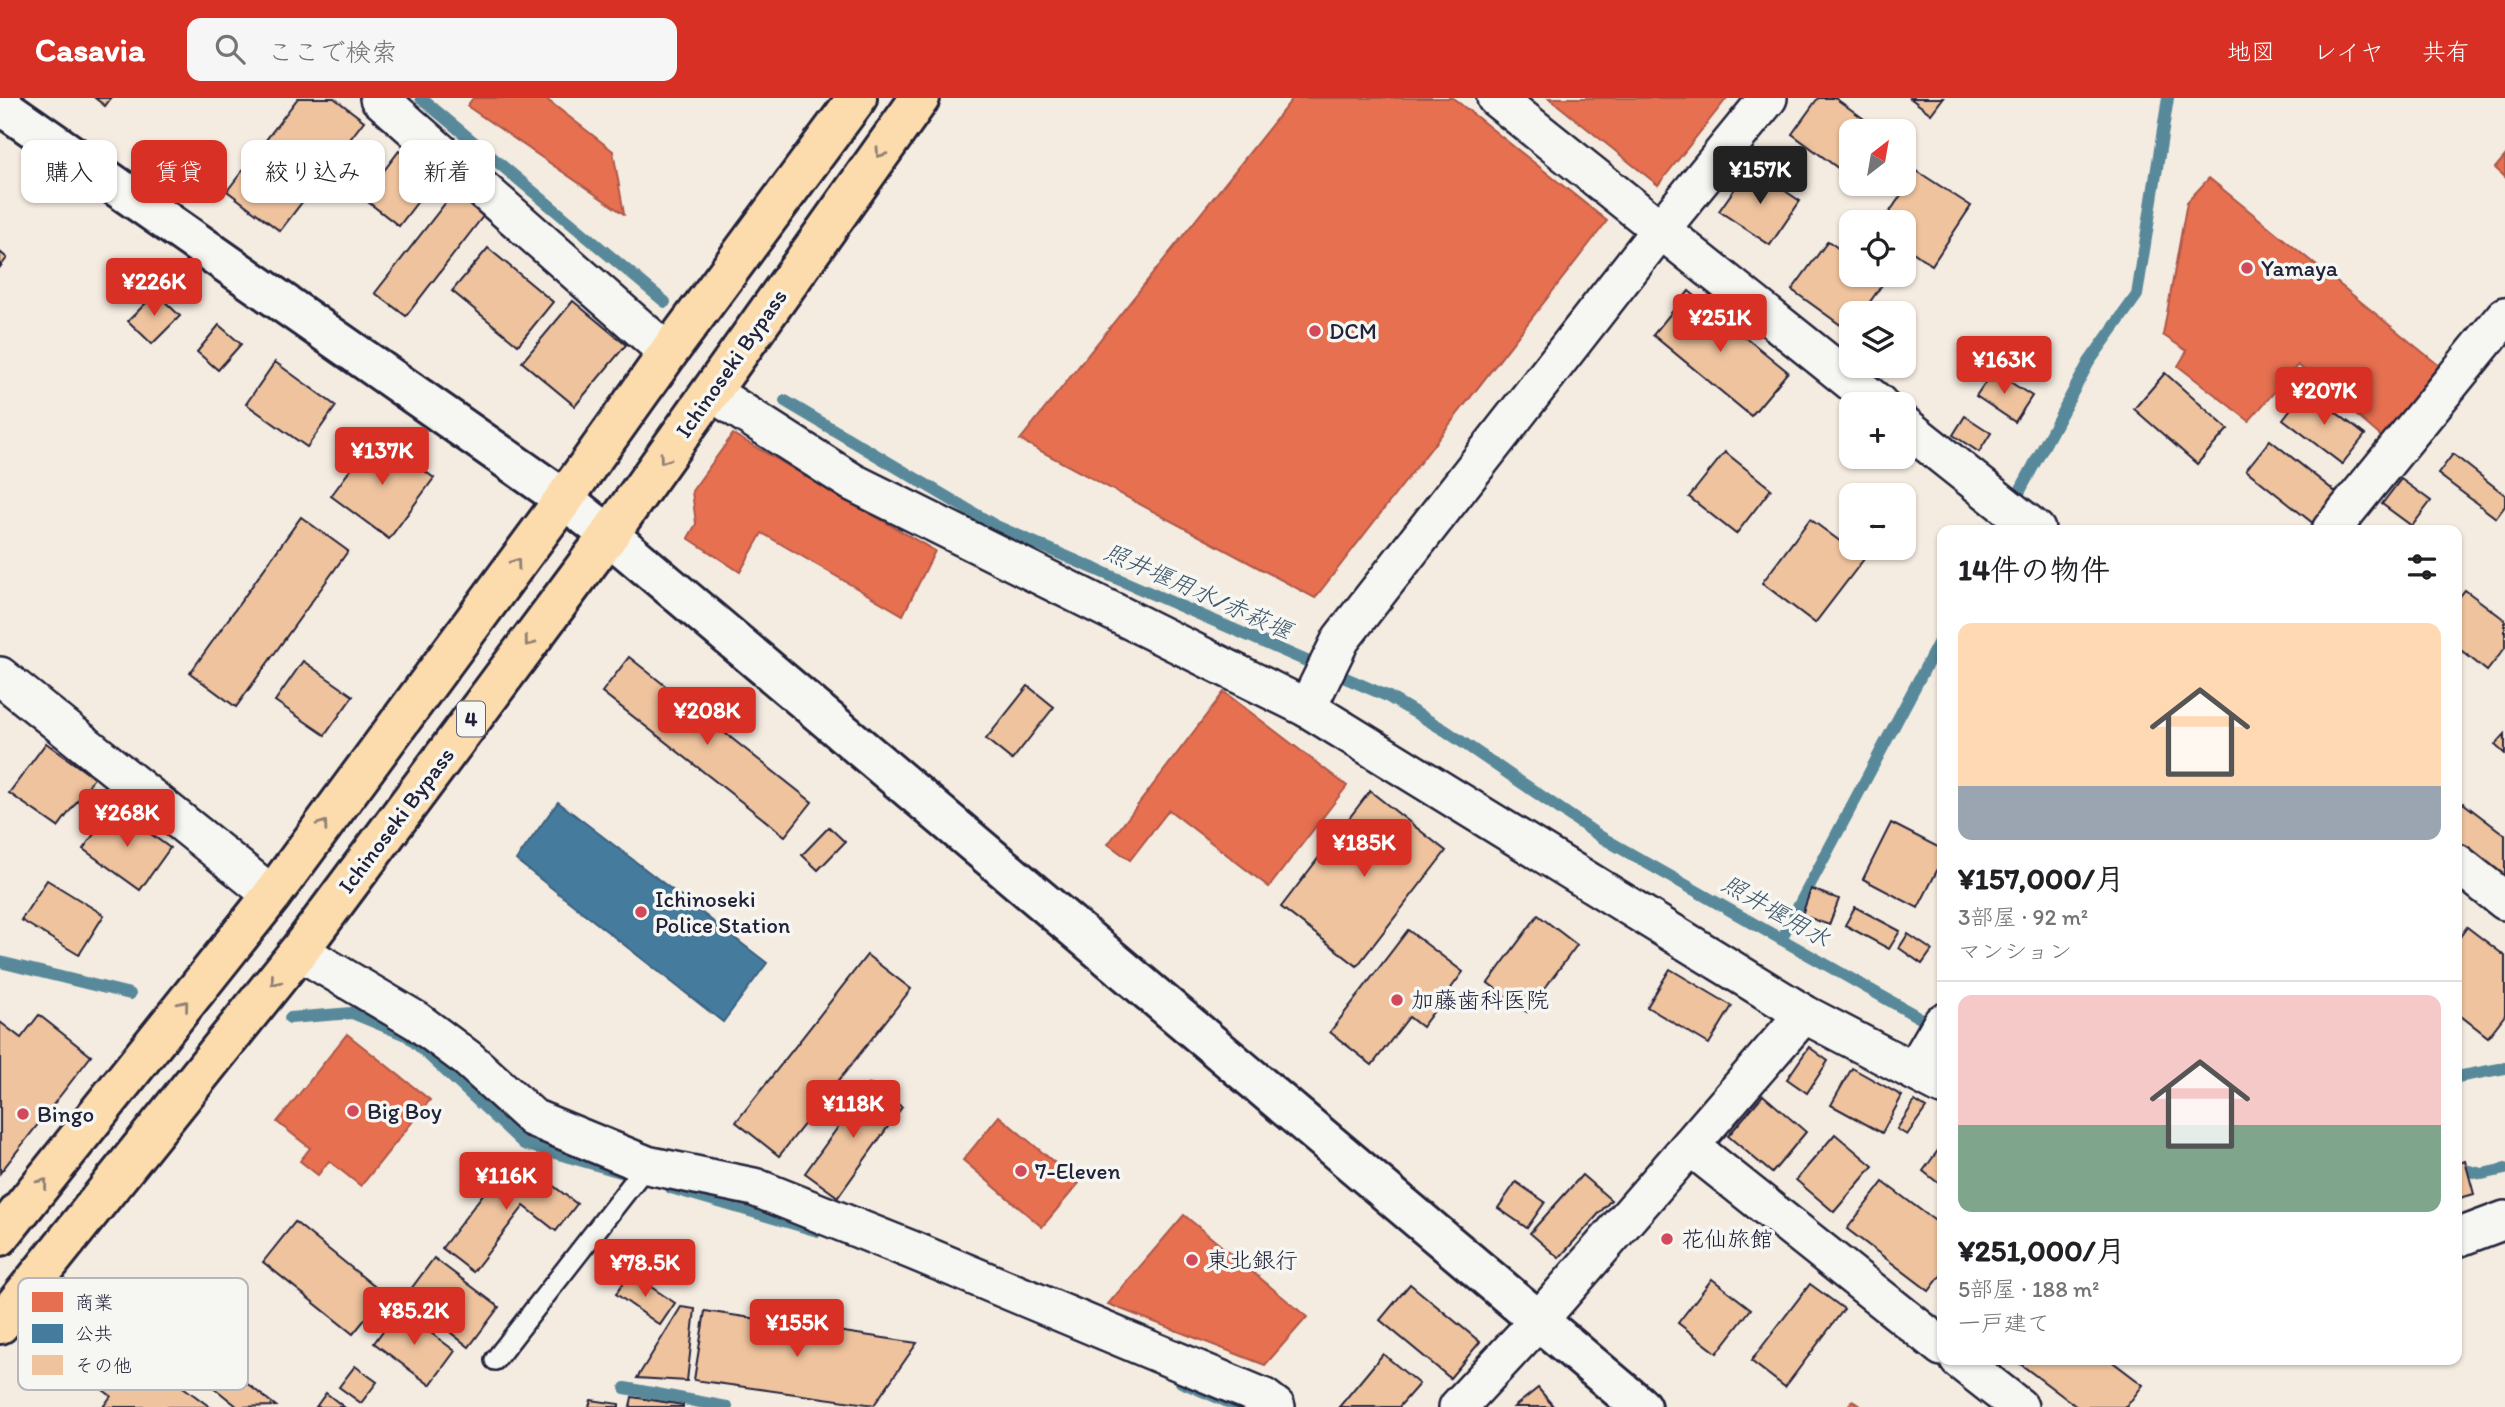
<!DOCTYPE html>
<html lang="ja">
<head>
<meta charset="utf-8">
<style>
	:root { --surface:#fff; --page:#f6f6f6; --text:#202124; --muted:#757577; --line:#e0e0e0; --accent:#d93025 }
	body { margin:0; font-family:Itim,"Klee One",sans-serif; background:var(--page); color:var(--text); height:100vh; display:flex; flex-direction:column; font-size:26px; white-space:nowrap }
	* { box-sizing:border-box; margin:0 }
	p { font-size:23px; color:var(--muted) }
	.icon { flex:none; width:38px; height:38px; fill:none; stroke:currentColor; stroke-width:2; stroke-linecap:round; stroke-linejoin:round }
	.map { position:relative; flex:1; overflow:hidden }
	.side { position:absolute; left:1937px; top:427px; width:525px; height:840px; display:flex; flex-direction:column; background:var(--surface); border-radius:14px; box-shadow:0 2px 5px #0004 }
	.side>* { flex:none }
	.banner { position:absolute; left:21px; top:42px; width:665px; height:63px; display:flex; gap:14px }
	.needle { width:46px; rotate:31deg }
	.tools { position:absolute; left:1839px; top:21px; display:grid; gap:14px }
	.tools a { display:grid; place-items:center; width:77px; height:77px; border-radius:14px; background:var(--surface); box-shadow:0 2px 5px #0004; font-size:35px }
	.price { position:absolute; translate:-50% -60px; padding:0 16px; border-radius:7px; background:var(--accent); color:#fff; font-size:23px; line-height:46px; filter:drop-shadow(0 2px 4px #0008) }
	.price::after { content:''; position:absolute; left:50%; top:42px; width:21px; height:16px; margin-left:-10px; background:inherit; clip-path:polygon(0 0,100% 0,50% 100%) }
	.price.on { background:#222; color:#fff }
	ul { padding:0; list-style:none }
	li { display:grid; align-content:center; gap:14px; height:371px; padding:0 21px }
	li+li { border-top:2px solid var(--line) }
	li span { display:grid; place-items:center; height:217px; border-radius:14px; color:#555 }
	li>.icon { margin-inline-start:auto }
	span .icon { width:126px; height:126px; fill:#fffc; stroke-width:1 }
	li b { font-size:30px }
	h2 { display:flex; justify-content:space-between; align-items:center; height:84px; padding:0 21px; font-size:30px }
	.tag { padding:0 24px; border-radius:14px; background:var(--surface); box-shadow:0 2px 5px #0004; font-size:24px; line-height:63px }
	.tag.on { background:var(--accent); color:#fff }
	header { display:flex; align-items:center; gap:42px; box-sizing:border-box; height:98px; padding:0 35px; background:var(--accent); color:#fff }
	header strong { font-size:33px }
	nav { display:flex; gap:38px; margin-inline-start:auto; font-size:24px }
	.search { width:490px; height:63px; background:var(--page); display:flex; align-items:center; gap:18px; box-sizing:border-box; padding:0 24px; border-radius:14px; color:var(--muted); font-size:26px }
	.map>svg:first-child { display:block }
	.shops { fill:#e76f51; stroke:#ac584a; stroke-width:2 }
	.public { fill:#457b9d; stroke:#3a6080; stroke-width:2 }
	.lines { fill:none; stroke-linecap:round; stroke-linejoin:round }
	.stream { stroke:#59899a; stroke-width:12 }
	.building { fill:#efc39e; stroke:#22223b; stroke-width:2 }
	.service-casing { stroke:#22223b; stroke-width:24 }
	.minor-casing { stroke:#22223b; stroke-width:42 }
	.tertiary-casing { stroke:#22223b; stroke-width:44 }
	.trunk-casing { stroke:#22223b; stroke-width:44 }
	.service { stroke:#f6f6f2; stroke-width:19 }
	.minor { stroke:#f6f6f2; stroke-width:37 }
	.tertiary { stroke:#f6f6f2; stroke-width:38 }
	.trunk { stroke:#fcdcac; stroke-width:38 }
	.oneway { stroke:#8f7f74 }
	.poi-dot { fill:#d1495b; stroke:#f6f6f2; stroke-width:2.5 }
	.labels { text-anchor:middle; stroke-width:7; stroke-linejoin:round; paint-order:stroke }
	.shield { fill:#f6f6f2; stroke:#626272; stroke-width:2 }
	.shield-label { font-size:21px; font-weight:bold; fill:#22223b }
	.poi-label { font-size:23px; fill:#22223b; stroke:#f6f6f2; text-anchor:start }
	.street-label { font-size:23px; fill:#22223b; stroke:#f6f6f2 }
	.water-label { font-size:24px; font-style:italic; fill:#3e566a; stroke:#f6f6f2 }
	.key { fill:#f6f6f2; stroke:#b6b6bb; stroke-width:2 }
	.key-label { font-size:19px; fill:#22223b }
</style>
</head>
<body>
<header>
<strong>Casavia</strong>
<div class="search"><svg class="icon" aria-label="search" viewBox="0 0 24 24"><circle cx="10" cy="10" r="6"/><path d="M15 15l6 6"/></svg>ここで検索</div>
<nav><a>地図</a><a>レイヤ</a><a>共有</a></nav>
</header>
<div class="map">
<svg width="2505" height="1309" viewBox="0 0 2505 1309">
	<rect width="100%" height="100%" fill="#f5ece1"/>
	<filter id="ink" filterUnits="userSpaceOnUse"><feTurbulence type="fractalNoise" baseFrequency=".0143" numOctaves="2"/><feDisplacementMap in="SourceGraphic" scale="14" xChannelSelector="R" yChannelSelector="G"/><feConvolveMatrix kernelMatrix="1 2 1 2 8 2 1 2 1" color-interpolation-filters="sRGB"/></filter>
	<g filter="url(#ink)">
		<g class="shops">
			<polygon points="473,0 545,0 613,53 624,116 467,8"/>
			<polygon points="1293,0 1453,0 1607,123 1315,500 1020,342"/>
			<polygon points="1549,0 1727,0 1658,87"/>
			<polygon points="2505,58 2505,79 2495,70"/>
			<polygon points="2209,80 2442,270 2384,341 2298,267 2249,323 2178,268 2187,253 2163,237 2187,104"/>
			<polygon points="733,336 935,453 903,517 762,435 740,474 688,440 696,426 692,393"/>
			<polygon points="1224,594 1347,688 1269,789 1169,712 1130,762 1108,746"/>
			<polygon points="347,936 430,1002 361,1088 329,1063 318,1077 300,1063 310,1050 277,1024"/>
			<polygon points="999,1018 1079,1085 1042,1129 963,1062"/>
			<polygon points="1184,1117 1307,1219 1265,1267 1108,1206"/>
			<polygon points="1853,1302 1862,1309 1848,1309"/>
		</g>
		<polygon class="public" points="558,704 767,865 723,924 516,762"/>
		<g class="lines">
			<g class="stream">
				<polyline points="421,0 665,204"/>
				<polyline points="785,303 994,427 1387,598 1446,633 1601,739 1936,929"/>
				<polyline points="1999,432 2089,264 2137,197 2168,0"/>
				<polyline points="1781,841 1942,538"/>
				<polyline points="0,864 130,896"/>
				<polyline points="290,920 352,915 408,938 524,1046 624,1075"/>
				<polyline points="2457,979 2505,970"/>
				<polyline points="2457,1070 2482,1076 2505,1071"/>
				<polyline points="671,1090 818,1133"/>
				<polyline points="1181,1284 1237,1308"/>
				<polyline points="625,1290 727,1309"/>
			</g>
		</g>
		<g class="building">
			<polygon points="95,0 111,0 105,8"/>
			<polygon points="298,0 334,0 364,23 280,133 227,93"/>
			<polygon points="1818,0 1835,0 1878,31 1876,33 1852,33 1852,68 1846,76 1792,36"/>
			<polygon points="1910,0 1943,0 1931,16"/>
			<polygon points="399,53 435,81 399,128 363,100"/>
			<polygon points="1750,69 1800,103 1770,147 1719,113"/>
			<polygon points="1917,73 1971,108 1932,167 1904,148 1904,124 1883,124"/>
			<polygon points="454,94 484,117 406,218 375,195"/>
			<polygon points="1828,143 1852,160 1852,177 1875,177 1884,184 1862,215 1852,215 1852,229 1849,233 1792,192"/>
			<polygon points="488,150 553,204 518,247 452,193"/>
			<polygon points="0,154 7,160 0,169"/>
			<polygon points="1689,193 1788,274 1751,318 1653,237"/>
			<polygon points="156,195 180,218 152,246 128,223"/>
			<polygon points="573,203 626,247 575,308 522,264"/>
			<polygon points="219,227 241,246 218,272 197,254"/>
			<polygon points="275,264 336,308 307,349 246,306"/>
			<polygon points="1993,273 2032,298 2015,324 1976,298"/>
			<polygon points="2165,275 2228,331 2197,366 2134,311"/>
			<polygon points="2306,291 2365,337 2342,366 2283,321"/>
			<polygon points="1965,318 1991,335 1979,354 1953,337"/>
			<polygon points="376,337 434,380 389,441 331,398"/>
			<polygon points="2270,342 2338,396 2314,426 2246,372"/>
			<polygon points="1725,354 1771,391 1736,436 1689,399"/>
			<polygon points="2453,356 2505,397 2505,408 2496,420 2438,376"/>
			<polygon points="2401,381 2431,403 2412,428 2382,406"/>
			<polygon points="301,419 348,453 236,609 190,575"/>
			<polygon points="1810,421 1864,461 1815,525 1762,485"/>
			<polygon points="2465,492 2505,522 2505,550 2487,573 2457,549 2457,502"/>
			<polygon points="629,559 812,704 785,738 602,594"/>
			<polygon points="303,563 353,598 325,637 275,603"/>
			<polygon points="1028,588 1054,609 1012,662 986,641"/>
			<polygon points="2505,636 2505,656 2495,647"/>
			<polygon points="46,645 94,680 58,729 9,695"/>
			<polygon points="1370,693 1446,753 1357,868 1281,809"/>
			<polygon points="2463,705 2505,737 2505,781 2457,748 2457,713"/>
			<polygon points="114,709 170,750 140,792 83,751"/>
			<polygon points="1891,725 1942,751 1942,763 1918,810 1863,781"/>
			<polygon points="829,729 845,744 818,772 802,757"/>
			<polygon points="47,782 104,817 79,857 21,822"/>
			<polygon points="1811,791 1839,801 1829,827 1802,817"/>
			<polygon points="1855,809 1900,833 1889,851 1845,827"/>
			<polygon points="1538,817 1577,847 1527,914 1488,885"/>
			<polygon points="2467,829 2505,858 2505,917 2488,939 2457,915 2457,843"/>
			<polygon points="1408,832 1463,874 1422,929 1409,919 1372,967 1330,934"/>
			<polygon points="1908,836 1932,852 1922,866 1899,850"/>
			<polygon points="867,857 911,891 779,1058 736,1024"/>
			<polygon points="1670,871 1732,908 1709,946 1647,909"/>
			<polygon points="39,917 91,958 0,1075 0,924 21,940"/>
			<polygon points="1809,949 1828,963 1807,995 1787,981"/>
			<polygon points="1852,970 1902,998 1882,1035 1831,1007"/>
			<polygon points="869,986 902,1009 838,1099 805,1075"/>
			<polygon points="1763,997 1806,1034 1772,1075 1728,1038"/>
			<polygon points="1915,1003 1926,1010 1907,1037 1897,1031"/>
			<polygon points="1835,1036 1873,1068 1834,1114 1796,1082"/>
			<polygon points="1942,1047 1942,1088 1923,1073"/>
			<polygon points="513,1057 577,1106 556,1133 524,1108 473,1174 442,1150"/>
			<polygon points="2465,1063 2474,1096 2457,1101 2457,1066"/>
			<polygon points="1582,1077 1611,1102 1559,1160 1530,1135"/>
			<polygon points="1516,1084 1545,1104 1527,1130 1498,1110"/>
			<polygon points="1883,1084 1942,1128 1942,1176 1929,1193 1847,1131"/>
			<polygon points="295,1124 385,1197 353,1236 263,1164"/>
			<polygon points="434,1160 499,1209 469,1249 405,1199"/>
			<polygon points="630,1175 675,1205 660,1227 616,1196"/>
			<polygon points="1712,1181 1751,1211 1717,1255 1678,1225"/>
			<polygon points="1410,1186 1480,1244 1450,1280 1380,1222"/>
			<polygon points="1810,1186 1844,1211 1785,1289 1751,1263"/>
			<polygon points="681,1209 695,1211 687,1283 637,1280"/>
			<polygon points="399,1211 455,1253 430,1287 374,1245"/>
			<polygon points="705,1213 917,1245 874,1307 694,1282"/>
			<polygon points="102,1229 210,1309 103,1309 111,1298 72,1269"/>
			<polygon points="192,1243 276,1308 238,1309 178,1261"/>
			<polygon points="1383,1256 1419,1286 1399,1309 1339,1309"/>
			<polygon points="2015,1262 2110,1262 2143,1287 2126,1309 2077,1309"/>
			<polygon points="355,1268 377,1284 361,1305 339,1289"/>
			<polygon points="1538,1290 1554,1309 1514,1309"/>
			<polygon points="326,1295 344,1309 316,1309"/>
			<polygon points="632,1299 683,1307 683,1309 630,1309"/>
			<polygon points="591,1302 619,1306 619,1309 589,1309"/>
		</g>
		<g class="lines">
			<g class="service-casing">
				<polyline id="service" points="495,1262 647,1067"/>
			</g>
			<g class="minor-casing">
				<g id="minor">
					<polyline points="379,0 668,255"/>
					<polyline points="1496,0 1879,306"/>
					<polyline points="711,294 852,384 1307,610 1804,916 1942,988"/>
					<polyline points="1904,327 2036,432"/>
					<polyline points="2331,432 2505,218"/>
					<polyline points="0,578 272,797"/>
					<polyline points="1307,610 1341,541 1660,132 1768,0"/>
					<polyline points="2457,765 2505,803"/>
					<polyline points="299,853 417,923 468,961 533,1020 647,1067 754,1089 914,1153 1263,1299 1276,1309"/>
					<polyline points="1914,973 1942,925"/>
					<polyline points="1690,1048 1942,1249"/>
					<polyline points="2457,1140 2505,1122"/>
					<polyline points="1959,1262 2019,1309"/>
					<polyline points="1458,1309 1539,1222 1804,916"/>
				</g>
			</g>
			<g class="tertiary-casing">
				<polyline id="tertiary" points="0,7 564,401 609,437 1641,1309"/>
			</g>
			<g class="trunk-casing">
				<g id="trunk">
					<polyline points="0,1138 272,797 564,401 668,255 857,0"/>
					<polyline points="0,1226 299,853 609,437 920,0"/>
				</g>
			</g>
			<use href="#service" class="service"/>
			<use href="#minor" class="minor"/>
			<use href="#tertiary" class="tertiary"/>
			<use href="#trunk" class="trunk"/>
		</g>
		<defs><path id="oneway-chevron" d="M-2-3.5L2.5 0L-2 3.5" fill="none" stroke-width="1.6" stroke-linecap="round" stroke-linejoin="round" transform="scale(1.75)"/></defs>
		<g class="oneway">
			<use href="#oneway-chevron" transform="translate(880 55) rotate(125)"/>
			<use href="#oneway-chevron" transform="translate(664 361) rotate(125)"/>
			<use href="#oneway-chevron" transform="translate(516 465) rotate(-54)"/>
			<use href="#oneway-chevron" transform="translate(529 544) rotate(127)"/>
			<use href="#oneway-chevron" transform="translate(323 727) rotate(-54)"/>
			<use href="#oneway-chevron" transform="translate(275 883) rotate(129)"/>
			<use href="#oneway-chevron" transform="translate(184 907) rotate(-51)"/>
			<use href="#oneway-chevron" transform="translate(43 1085) rotate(-51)"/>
		</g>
	</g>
	<g class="poi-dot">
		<circle cx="2247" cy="170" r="7"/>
		<circle cx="1315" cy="233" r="7"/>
		<circle cx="641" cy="814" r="7"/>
		<circle cx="1397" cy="902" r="7"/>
		<circle cx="353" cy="1013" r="7"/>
		<circle cx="23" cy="1016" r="7"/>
		<circle cx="1021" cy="1073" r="7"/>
		<circle cx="1667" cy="1141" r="7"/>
		<circle cx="1192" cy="1162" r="7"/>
	</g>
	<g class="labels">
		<rect class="shield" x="457" y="603.5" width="28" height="35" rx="5"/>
		<g class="shield-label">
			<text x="471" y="628">4</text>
		</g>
		<g class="poi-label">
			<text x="2261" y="178">Yamaya</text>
			<text x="1329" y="241">DCM</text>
			<text x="655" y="809">Ichinoseki<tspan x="655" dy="26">Police Station</tspan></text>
			<text x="1411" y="910">加藤歯科医院</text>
			<text x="367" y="1021">Big Boy</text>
			<text x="37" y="1024">Bingo</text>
			<text x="1035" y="1081">7-Eleven</text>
			<text x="1681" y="1149">花仙旅館</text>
			<text x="1206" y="1170">東北銀行</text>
		</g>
		<g class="street-label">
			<text transform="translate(731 265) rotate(-55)" y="8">Ichinoseki Bypass</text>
			<text transform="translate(396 722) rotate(-53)" y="8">Ichinoseki Bypass</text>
		</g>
		<g class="water-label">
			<text transform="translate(1198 493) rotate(24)" y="8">照井堰用水/赤萩堰</text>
			<text transform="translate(1776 813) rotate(30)" y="8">照井堰用水</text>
		</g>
	</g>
	<rect x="18" y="1180" width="230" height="112" rx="10" class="key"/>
	<rect x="32" y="1194" width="31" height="20" fill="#e76f51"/>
	<rect x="32" y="1226" width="31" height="19" fill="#457b9d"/>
	<rect x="32" y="1257" width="31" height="20" fill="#efc39e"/>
	<g class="key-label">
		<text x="75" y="1211">商業</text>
		<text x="75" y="1242">公共</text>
		<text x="75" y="1274">その他</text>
	</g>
</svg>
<div class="tools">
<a><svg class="needle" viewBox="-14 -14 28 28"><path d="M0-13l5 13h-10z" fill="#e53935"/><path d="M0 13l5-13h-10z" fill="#757577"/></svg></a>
<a><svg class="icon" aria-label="locate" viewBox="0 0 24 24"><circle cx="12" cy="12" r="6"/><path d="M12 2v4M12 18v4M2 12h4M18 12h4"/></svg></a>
<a><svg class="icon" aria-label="layers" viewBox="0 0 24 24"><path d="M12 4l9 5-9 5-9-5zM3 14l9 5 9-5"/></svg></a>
<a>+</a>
<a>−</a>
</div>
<b class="price on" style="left:1760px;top:108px">¥157K</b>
<b class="price" style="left:154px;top:220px">¥226K</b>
<b class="price" style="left:1720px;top:256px">¥251K</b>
<b class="price" style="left:2004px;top:298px">¥163K</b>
<b class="price" style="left:2324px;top:329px">¥207K</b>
<b class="price" style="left:382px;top:389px">¥137K</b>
<b class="price" style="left:707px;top:649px">¥208K</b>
<b class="price" style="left:127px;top:751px">¥268K</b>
<b class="price" style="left:1364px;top:781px">¥185K</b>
<b class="price" style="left:853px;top:1042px">¥118K</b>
<b class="price" style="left:506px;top:1114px">¥116K</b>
<b class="price" style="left:645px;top:1201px">¥78.5K</b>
<b class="price" style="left:414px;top:1249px">¥85.2K</b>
<b class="price" style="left:797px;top:1261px">¥155K</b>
<div class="banner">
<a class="tag">購入</a>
<a class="tag on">賃貸</a>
<a class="tag">絞り込み</a>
<a class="tag">新着</a>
</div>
<section class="side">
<h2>14件の物件<svg class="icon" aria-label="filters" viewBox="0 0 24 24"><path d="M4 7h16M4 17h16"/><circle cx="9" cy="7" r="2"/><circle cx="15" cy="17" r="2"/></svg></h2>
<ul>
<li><span style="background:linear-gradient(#ffd9b3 75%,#9aa5b1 0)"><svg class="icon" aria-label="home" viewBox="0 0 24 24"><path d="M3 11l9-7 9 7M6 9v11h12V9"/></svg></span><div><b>¥157,000/月</b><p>3部屋 · 92 m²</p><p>マンション</p></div></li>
<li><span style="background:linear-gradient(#f6c9c9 60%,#7fa58c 0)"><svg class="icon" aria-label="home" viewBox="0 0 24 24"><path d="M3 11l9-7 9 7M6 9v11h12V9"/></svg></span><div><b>¥251,000/月</b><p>5部屋 · 188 m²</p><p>一戸建て</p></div></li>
</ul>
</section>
</div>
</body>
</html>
